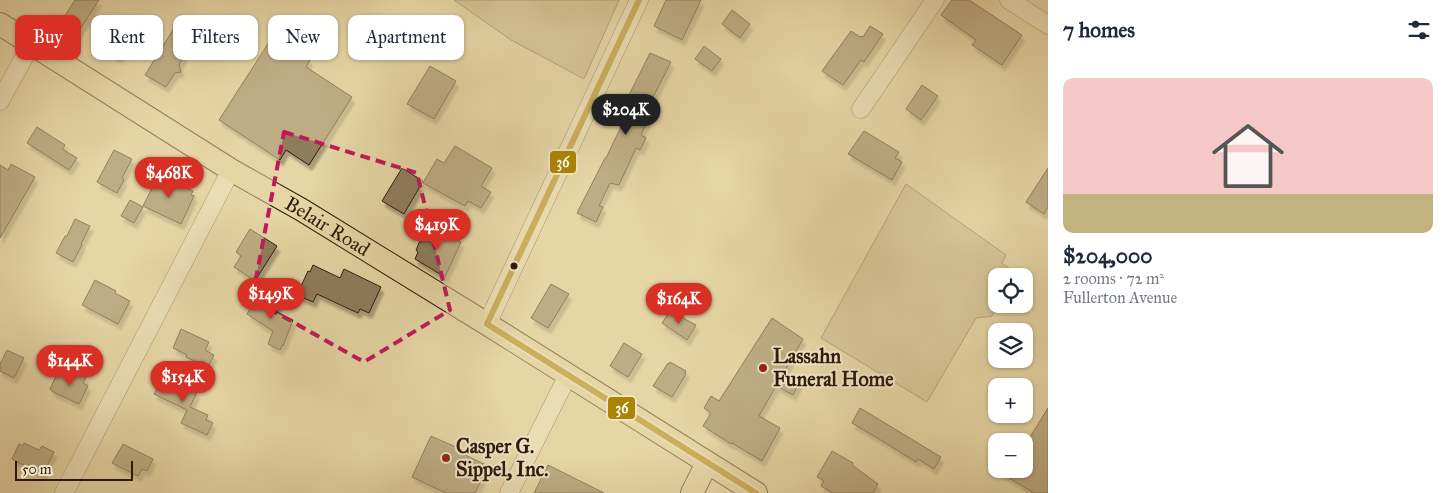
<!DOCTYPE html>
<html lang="en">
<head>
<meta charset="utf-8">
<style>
	:root { --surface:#fff; --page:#f2f2f3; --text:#1f2937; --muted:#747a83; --line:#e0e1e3; --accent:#d93025 }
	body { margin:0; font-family:"IM FELL Great Primer",serif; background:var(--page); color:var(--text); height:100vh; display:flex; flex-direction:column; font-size:19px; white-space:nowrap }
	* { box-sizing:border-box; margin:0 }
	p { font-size:16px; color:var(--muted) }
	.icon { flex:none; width:28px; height:28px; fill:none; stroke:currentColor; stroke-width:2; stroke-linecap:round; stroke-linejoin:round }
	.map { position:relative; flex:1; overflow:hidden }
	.panel { display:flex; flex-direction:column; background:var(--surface); width:400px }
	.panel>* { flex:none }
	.banner { position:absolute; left:15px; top:15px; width:475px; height:45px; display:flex; gap:10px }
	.controls { position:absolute; left:988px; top:268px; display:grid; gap:10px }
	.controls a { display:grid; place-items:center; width:45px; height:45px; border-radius:10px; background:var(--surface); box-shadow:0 1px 4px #0004; font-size:25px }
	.scale { position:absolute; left:15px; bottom:12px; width:118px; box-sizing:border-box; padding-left:5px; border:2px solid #30190a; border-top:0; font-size:14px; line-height:18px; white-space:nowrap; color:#30190a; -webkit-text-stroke:4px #efe4c4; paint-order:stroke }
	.price { position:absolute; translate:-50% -42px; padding:0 11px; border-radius:18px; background:var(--accent); color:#fff; font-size:16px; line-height:32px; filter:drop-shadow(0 1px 2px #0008) }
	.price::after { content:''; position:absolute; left:50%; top:30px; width:15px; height:11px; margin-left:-8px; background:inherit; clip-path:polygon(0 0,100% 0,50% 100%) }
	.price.selected { background:#222; color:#fff }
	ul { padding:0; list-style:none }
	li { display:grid; align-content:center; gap:10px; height:265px; padding:0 15px }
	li+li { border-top:1px solid var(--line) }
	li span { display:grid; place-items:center; height:155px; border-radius:10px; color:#555 }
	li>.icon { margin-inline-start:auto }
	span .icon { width:90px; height:90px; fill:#fffc; stroke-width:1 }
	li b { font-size:21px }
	h2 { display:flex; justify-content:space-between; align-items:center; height:60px; padding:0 15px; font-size:21px }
	.pill { padding:0 18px; border-radius:10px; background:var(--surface); box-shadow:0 1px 4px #0004; font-size:18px; line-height:45px }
	.pill.selected { background:var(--accent); color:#fff }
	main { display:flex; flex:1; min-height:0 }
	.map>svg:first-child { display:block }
	.green { fill:#c7b68b; stroke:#7c684a }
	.building { fill:#8f7b5b; stroke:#30190a; filter:url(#shadow) }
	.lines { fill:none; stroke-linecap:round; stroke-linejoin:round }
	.minor-casing { stroke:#5e4831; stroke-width:19 }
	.major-casing { stroke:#30190a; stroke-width:24 }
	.minor { stroke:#efe4c4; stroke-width:18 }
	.major { stroke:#e6d6a5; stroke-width:22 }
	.bus-1-casing { stroke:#efe4c4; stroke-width:10 }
	.bus-1 { stroke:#ac8404; stroke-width:6 }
	.marked { fill:none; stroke:#c2185b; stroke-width:4; stroke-dasharray:10 6; stroke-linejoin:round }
	.bus-dot { fill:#30190a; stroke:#efe4c4; stroke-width:2 }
	.poi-dot { fill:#8f2418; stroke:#efe4c4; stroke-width:2 }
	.labels { text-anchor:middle; stroke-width:4; stroke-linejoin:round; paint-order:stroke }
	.street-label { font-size:20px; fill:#30190a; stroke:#efe4c4 }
	.poi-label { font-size:20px; font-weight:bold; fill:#30190a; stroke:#efe4c4; text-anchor:start }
	.line-badge { stroke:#efe4c4; stroke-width:2 }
	.badge-label { font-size:14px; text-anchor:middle; font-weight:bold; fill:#fff }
</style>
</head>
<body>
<main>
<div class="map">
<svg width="1048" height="493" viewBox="0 0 1048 493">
	<defs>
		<filter id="shadow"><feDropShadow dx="3" dy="5.5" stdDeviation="1" flood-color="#0004"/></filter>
	</defs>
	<rect width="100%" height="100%" fill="#e6d6a5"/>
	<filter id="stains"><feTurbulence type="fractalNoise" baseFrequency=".004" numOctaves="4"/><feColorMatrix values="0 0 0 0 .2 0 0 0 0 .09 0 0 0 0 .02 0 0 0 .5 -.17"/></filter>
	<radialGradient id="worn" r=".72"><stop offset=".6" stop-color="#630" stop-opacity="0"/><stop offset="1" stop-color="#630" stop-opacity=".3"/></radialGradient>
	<g class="green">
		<polygon points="454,0 619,0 584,79 511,40"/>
		<polygon points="906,184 1006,255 1002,263 1014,272 1012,276 996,276 996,304 998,304 992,316 976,318 927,402 821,338"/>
	</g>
	<g class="building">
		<polygon points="75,0 99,0 77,34 60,23"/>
		<polygon points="666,0 701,0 682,40 654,26"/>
		<polygon points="952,0 969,0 1022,35 1002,65 972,45 976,40 941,15"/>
		<polygon points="732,10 750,24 740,38 722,24"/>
		<polygon points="179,20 198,31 179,65 181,72 175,73 166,87 145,75"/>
		<polygon points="115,21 133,31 119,58 101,49"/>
		<polygon points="870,26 883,34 864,62 861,60 843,85 822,71 851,31 860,37 861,36 863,37"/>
		<polygon points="273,36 310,60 306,67 352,97 309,165 286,150 280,160 219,120"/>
		<polygon points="704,46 721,59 712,71 695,59"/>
		<polygon points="650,53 671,62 649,105 653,108 641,135 646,138 640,150 636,148 619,185 610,183 599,206 603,207 596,222 577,213 605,158 606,158 633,102 627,99"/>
		<polygon points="430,66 456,81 434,119 407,104"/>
		<polygon points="922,85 938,96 921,120 906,109"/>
		<polygon points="37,127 65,145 62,149 77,158 69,170 27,143"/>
		<polygon points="864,131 899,152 895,158 902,162 892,180 848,154"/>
		<polygon points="455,146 492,168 481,186 491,192 481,208 468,201 465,206 423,183 437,159 444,163"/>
		<polygon points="114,150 132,159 122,178 124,180 117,193 97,182"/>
		<polygon points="11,164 35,177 0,238 0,165 8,170"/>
		<polygon points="402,168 423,181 404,214 382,201"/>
		<polygon points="1048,168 1048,207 1044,214 1026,202"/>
		<polygon points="160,175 193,191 191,195 194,196 181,224 143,206 158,176"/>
		<polygon points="130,200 143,207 134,223 121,216"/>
		<polygon points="75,219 90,226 81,244 82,245 73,262 56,253 65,236 67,236"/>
		<polygon points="430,226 461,242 445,277 415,259 418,252 416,250 419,243"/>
		<polygon points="250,229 277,246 255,281 234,267 241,256 236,252"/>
		<polygon points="313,265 340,278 344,269 381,287 369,313 360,309 358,313 317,294 313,302 297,295 308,271 310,272"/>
		<polygon points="95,280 116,291 115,293 130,301 118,324 82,305"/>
		<polygon points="551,284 569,294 548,328 531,318"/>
		<polygon points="260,292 279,304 275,311 293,320 283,346 282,345 280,350 268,344 273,331 247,314"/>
		<polygon points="670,311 696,325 687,340 662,323"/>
		<polygon points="772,318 803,339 784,372 800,382 793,395 776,386 759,416 780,428 762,461 732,443 731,444 703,426 711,413 704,408 711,396 719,401"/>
		<polygon points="181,329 209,342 205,350 214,355 208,367 186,357 187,355 173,348"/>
		<polygon points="624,343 642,354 628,377 610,366"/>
		<polygon points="7,350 24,358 14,378 0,371 0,364"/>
		<polygon points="670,362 686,371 685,373 686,374 672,397 653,386 668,363 669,364"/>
		<polygon points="74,371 86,377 83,383 88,386 79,404 53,392 50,389 58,372 71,377"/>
		<polygon points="166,372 177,378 179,383 197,392 190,407 208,415 206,420 213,423 207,435 181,423 187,410 154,394"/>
		<polygon points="860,408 941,457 934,469 918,459 916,462 884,442 852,423"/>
		<polygon points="1048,408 1048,493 1034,493 994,469 1024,469 1024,447"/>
		<polygon points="431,436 458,448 457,451 488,466 475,493 446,493 412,477"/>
		<polygon points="24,443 39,450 42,446 54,452 43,474 39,472 39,473 12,459 19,444 23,446"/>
		<polygon points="123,444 153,459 147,471 142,469 138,476 112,463"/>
		<polygon points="832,451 853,463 852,465 878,484 873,493 833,493 821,486 824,481 817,477"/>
		<polygon points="548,465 604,493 534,493"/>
	</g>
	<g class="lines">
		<g class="minor-casing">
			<g id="minor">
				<polyline points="1009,0 1048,25"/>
				<polyline points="0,101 31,45"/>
				<polyline points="861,109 935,0"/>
				<polyline points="487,324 639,0"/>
				<polyline points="64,493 231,170"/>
				<polyline points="509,493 568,375"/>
			</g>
		</g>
		<g class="major-casing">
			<g id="major">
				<path id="s1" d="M0,24L231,170L302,210L487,324L756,493"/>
				<polyline points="692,493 707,463"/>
			</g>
		</g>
		<use href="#minor" class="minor"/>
		<use href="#major" class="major"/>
		<g class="bus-1-casing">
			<g id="bus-1">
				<polyline points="487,324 639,0"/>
				<polyline points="487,324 756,493"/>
			</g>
		</g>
		<use href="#bus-1" class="bus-1"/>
	</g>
	<path d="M0 0H1048V493H0ZM284,132L417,173L450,310L364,362L252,299Z" fill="#e6d6a5" fill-opacity=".55" fill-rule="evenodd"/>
	<path class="marked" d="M284,132L417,173L450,310L364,362L252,299Z"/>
	<circle class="bus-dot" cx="514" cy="266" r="4.5"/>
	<g class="poi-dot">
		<circle cx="763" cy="368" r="5"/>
		<circle cx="446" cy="458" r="5"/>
	</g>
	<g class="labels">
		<g class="street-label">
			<text dy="7" stroke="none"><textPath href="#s1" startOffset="385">Belair Road</textPath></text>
		</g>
		<g class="poi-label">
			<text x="773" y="363">Lassahn<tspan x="773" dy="23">Funeral Home</tspan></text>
			<text x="456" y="453">Casper G.<tspan x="456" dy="23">Sippel, Inc.</tspan></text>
		</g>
	</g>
	<g class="line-badge">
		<rect x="549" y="150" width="28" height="24" rx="5" fill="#ac8404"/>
		<rect x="607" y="396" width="29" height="24" rx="5" fill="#ac8404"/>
	</g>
	<g class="badge-label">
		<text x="563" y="167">36</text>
		<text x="622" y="413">36</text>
	</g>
	<rect width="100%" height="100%" filter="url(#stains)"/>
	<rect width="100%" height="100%" fill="url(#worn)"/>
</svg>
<div class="controls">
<a><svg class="icon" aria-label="locate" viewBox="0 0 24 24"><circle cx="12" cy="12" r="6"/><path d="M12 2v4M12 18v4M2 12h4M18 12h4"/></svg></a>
<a><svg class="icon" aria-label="layers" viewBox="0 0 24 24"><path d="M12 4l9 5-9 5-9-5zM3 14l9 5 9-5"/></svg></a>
<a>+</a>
<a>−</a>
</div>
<div class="scale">50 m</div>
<b class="price selected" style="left:626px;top:136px">$204K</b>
<b class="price" style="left:169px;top:199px">$468K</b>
<b class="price" style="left:437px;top:251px">$419K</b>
<b class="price" style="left:271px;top:320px">$149K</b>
<b class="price" style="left:679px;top:325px">$164K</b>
<b class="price" style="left:70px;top:387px">$144K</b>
<b class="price" style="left:183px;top:403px">$154K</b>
<div class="banner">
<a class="pill selected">Buy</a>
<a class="pill">Rent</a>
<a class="pill">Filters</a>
<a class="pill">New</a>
<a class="pill">Apartment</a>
</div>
</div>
<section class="panel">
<h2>7 homes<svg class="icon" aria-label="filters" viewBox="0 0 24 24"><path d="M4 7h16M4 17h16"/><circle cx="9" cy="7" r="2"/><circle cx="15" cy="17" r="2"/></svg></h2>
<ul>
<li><span style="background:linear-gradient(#f6c9c9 75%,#c2b280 0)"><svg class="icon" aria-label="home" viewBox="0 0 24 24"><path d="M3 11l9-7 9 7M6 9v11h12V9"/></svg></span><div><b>$204,000</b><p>2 rooms · 72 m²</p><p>Fullerton Avenue</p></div></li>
</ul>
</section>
</main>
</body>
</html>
